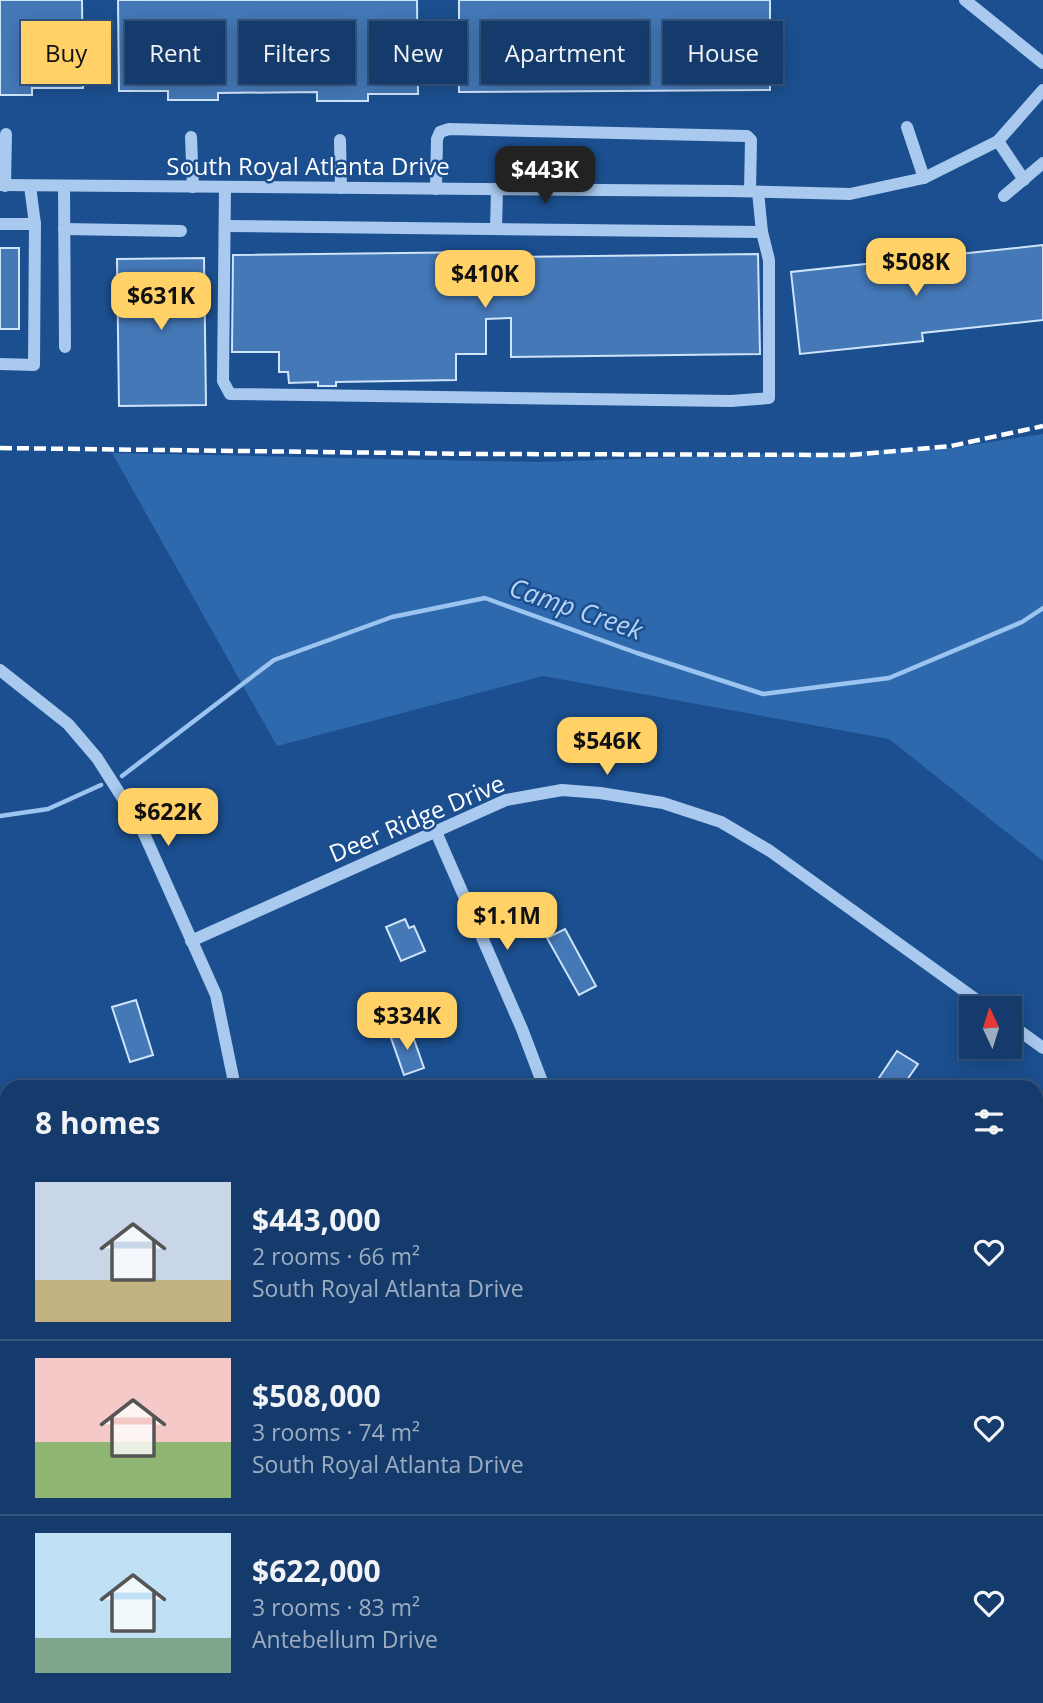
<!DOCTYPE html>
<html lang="en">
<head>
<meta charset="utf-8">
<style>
	:root { --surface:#143b6b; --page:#1d4271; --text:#f1f3f6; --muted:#9dadc1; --line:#33557e; --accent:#ffd166 }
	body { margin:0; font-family:"Open Sans",sans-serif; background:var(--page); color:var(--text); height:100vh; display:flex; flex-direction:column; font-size:26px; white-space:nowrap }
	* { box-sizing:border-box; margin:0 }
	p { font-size:23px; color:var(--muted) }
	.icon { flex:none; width:38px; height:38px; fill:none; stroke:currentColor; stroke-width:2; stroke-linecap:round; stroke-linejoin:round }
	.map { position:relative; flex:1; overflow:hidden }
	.sheet { position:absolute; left:0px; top:1080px; width:1043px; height:625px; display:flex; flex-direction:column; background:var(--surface); border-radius:21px 21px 0 0; box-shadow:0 4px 18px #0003,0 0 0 2px var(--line) }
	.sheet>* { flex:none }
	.top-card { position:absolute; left:21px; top:21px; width:1001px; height:63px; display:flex; gap:14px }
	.needle { width:46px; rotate:356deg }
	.buttons { position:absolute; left:959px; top:996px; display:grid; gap:14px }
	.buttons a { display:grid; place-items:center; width:63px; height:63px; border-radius:0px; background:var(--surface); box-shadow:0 4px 18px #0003,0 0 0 2px var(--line); font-size:35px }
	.price { position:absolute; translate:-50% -60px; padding:0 16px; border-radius:14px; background:var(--accent); color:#111; font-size:23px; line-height:46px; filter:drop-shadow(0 2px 4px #0008) }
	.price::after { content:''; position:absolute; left:50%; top:42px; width:21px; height:16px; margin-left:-10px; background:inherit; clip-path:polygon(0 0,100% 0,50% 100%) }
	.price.active { background:#222; color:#fff }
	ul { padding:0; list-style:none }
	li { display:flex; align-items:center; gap:21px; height:175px; padding:0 35px }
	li+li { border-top:2px solid var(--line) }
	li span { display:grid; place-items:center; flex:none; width:196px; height:140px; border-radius:0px; color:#555 }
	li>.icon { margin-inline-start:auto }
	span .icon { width:84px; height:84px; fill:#fffc; stroke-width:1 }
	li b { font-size:30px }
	h2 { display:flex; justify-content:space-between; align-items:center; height:84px; padding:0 35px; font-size:30px }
	.chip { padding:0 24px; border-radius:0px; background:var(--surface); box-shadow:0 4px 18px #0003,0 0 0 2px var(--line); font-size:24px; line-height:63px }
	.chip.active { background:var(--accent); color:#111 }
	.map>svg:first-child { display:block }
	.green { fill:#2e69ad }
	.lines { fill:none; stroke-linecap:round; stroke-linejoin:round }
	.stream { stroke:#9cc4f0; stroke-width:4.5 }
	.building { fill:#4478b7; stroke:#cfe3fa; stroke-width:2 }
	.minor { stroke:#a9c9ee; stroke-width:12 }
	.rail { stroke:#fff; stroke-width:4.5; stroke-dasharray:12 5; stroke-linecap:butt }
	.labels { text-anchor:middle; stroke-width:5; stroke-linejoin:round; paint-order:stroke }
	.street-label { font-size:24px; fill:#fff; stroke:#1b4f8f }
	.water-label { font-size:26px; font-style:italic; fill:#b5d3f5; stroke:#1b4f8f }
</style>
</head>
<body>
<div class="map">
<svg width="1043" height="1703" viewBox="0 0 1043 1703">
	<rect width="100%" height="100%" fill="#1b4f8f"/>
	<polygon class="green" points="1043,434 1043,861 889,739 543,676 277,746 112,453 538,462 950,448"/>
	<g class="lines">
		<g class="stream">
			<polyline points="122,776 274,660 392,617 485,598 637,653 763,694 889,678 1022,622 1043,608"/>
			<polyline points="0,816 48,809 101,785"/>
		</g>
	</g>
	<g class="building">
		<polygon points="0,0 82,0 83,88 32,88 32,95 0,95"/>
		<polygon points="118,0 417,0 418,94 368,94 368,101 317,101 317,92 218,93 218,100 168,100 168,91 119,91"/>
		<polygon points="459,0 770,0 770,90 459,92"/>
		<polygon points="1043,245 1043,320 922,333 923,341 800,354 791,272"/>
		<rect x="0" y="248" width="19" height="81"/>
		<polygon points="487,252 487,285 512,285 511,257 758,254 760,354 511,357 511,318 486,319 486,354 456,354 456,380 336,382 336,386 318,386 318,382 289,383 288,372 279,372 279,352 232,352 233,255"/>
		<polygon points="204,258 206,405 119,406 117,259"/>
		<polygon points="405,919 409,928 414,926 425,951 401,961 386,927"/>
		<polygon points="565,929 596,986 579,995 547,938"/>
		<polygon points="136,1000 153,1055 130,1062 112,1007"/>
		<polygon points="410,1028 424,1068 404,1075 390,1035"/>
		<polygon points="897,1051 918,1064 902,1087 893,1087 879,1078"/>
	</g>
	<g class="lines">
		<g class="minor">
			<polyline points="965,0 1043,63"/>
			<polyline points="907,127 924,178"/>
			<polyline points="191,137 193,187"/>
			<polyline points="340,140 341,188"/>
			<polyline points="998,141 1024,180"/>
			<polyline points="0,185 730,191 850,194 924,178 998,141 1043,90"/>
			<polyline points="5,186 6,134"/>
			<polyline points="64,186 65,347"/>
			<polyline points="225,187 223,381 230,394 731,401 769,398 769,260 762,232 758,192"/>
			<polyline points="436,189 437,139 440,132 449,129 747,136 751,140 750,191"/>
			<polyline points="1004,196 1043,163"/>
			<polyline points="0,224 35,224"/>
			<polyline points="225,226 762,232"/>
			<polyline points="64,229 181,231"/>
			<polyline points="496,229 497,189"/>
			<polyline points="0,364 34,365 35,224 30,186"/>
			<polyline points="0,670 68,724 97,758 141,827 216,995 235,1087"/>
			<polyline points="436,832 522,1029 544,1087"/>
			<polyline points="191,941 506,800 562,790 600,793 663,803 721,822 770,851 988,1008"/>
			<polyline points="1010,1024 1043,1048"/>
			<polyline points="0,1388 7,1395"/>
			<polyline points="323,1698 344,1703"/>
			<polyline points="837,1698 844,1703"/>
			<polyline points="539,1703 539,1698"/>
		</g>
		<polyline class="rail" points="0,448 482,454 850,455 951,446 1043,426"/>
	</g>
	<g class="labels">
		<g class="street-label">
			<text x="308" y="175">South Royal Atlanta Drive</text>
			<text transform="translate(417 819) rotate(-23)" y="8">Deer Ridge Drive</text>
		</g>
		<g class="water-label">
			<text transform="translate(576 609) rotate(19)" y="9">Camp Creek</text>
		</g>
	</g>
</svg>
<div class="buttons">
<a><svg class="needle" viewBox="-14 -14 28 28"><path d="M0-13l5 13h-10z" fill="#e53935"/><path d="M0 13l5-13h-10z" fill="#9dadc1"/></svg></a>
</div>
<b class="price active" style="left:545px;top:206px">$443K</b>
<b class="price" style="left:916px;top:298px">$508K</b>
<b class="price" style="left:485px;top:310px">$410K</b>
<b class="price" style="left:161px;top:332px">$631K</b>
<b class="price" style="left:607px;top:777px">$546K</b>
<b class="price" style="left:168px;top:848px">$622K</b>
<b class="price" style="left:507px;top:952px">$1.1M</b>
<b class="price" style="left:407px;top:1052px">$334K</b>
<div class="top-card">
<a class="chip active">Buy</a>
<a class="chip">Rent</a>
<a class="chip">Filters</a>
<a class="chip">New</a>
<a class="chip">Apartment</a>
<a class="chip">House</a>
</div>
<section class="sheet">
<h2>8 homes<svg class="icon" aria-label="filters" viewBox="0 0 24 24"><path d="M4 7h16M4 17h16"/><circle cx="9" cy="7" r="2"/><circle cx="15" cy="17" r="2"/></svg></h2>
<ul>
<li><span style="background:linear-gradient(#c9d6e8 70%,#c2b280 0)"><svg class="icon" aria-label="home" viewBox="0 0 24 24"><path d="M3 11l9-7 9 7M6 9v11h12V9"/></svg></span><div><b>$443,000</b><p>2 rooms · 66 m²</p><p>South Royal Atlanta Drive</p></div><svg class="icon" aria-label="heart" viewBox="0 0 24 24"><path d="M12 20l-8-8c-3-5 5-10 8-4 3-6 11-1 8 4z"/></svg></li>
<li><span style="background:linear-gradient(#f6c9c9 60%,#8fb573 0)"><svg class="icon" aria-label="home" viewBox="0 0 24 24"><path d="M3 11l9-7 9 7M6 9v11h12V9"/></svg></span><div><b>$508,000</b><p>3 rooms · 74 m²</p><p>South Royal Atlanta Drive</p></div><svg class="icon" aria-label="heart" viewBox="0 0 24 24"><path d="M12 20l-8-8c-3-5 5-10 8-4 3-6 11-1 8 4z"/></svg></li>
<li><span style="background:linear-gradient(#bfe0f5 75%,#7fa58c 0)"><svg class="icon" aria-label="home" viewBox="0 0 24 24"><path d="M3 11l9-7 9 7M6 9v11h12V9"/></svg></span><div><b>$622,000</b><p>3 rooms · 83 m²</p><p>Antebellum Drive</p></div><svg class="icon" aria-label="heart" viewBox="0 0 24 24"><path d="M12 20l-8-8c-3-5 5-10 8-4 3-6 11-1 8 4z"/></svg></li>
</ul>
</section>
</div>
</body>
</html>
